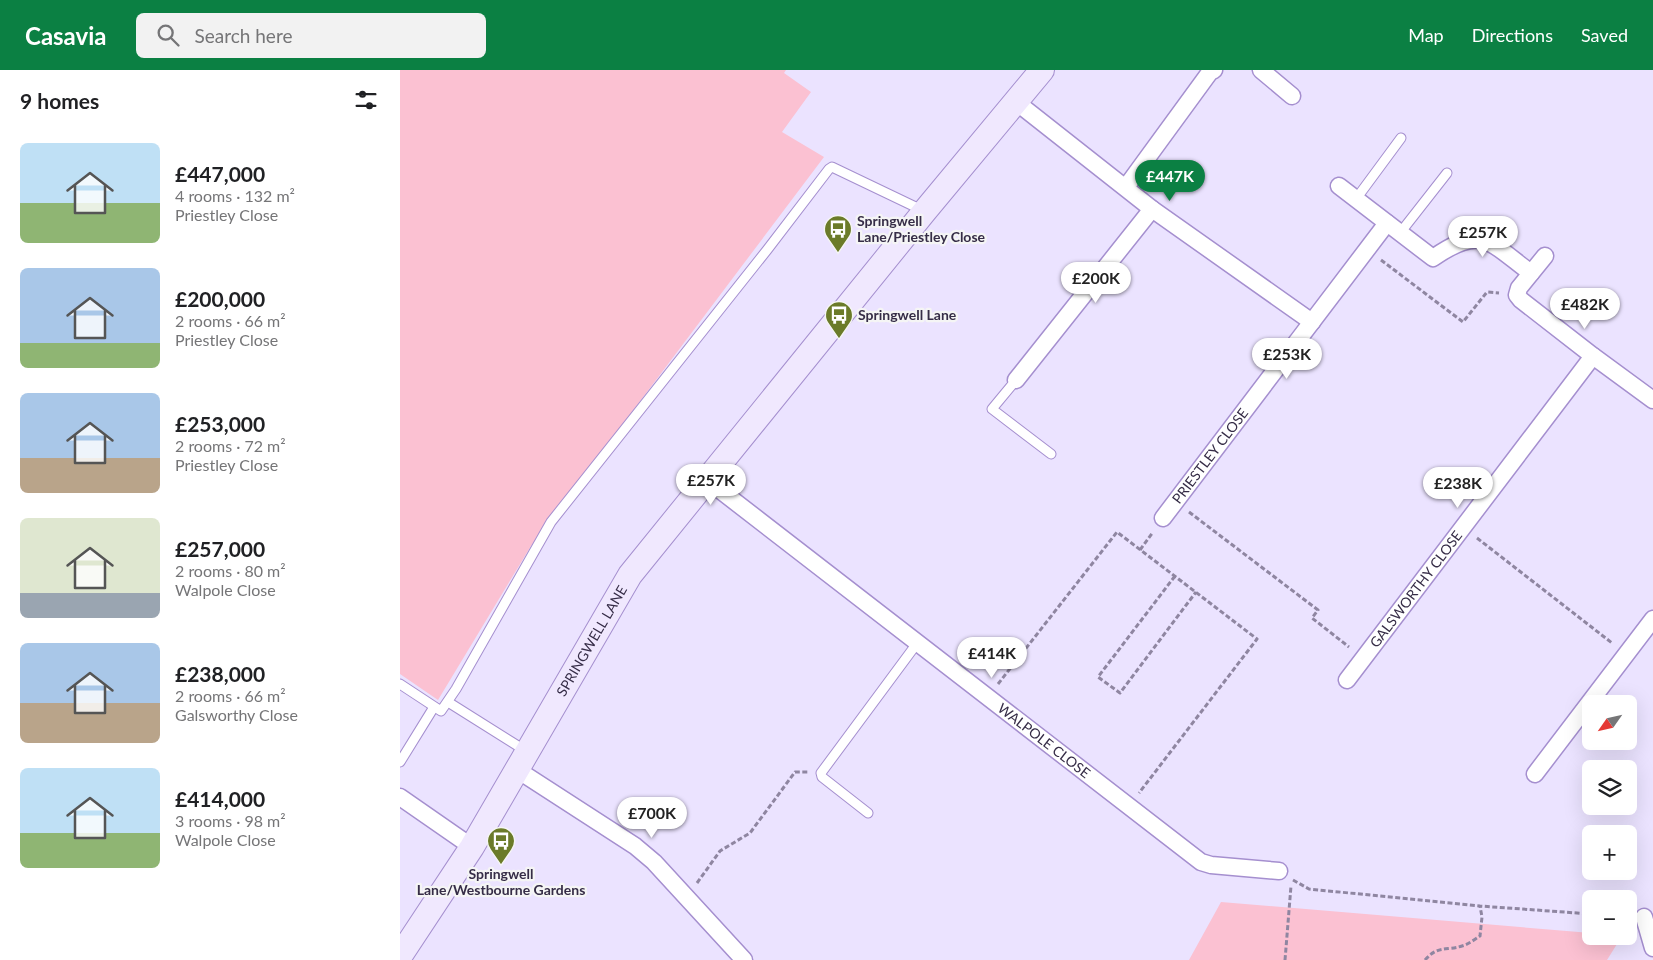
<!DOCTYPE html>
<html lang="en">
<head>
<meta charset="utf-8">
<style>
	:root { --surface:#fff; --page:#f2f2f2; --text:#202124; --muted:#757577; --accent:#0b8043 }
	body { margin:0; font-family:Lato,sans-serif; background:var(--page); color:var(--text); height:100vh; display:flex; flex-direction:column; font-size:19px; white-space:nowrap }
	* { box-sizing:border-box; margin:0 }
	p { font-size:16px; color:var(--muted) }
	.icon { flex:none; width:28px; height:28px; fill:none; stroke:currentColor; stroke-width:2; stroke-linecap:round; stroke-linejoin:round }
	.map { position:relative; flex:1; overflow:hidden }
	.details { display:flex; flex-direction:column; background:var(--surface); width:400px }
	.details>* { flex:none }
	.needle { width:32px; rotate:236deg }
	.controls { position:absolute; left:1182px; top:625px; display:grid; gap:10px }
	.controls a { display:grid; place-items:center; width:55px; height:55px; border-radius:8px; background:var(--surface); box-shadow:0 5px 20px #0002; font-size:25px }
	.price { position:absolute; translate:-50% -42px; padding:0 11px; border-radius:18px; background:#fff; color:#222; font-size:16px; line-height:32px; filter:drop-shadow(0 1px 2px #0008) }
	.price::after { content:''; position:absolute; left:50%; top:30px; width:15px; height:11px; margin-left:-8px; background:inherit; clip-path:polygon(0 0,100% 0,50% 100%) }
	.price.active { background:var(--accent); color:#fff }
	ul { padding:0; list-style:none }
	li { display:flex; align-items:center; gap:15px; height:125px; padding:0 20px }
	li span { display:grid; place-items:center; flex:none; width:140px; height:100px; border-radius:8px; color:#555 }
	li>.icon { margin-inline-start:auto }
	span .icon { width:60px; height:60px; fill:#fffc; stroke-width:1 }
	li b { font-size:21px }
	h2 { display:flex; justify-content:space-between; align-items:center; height:60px; padding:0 20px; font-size:21px }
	header { display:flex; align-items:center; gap:30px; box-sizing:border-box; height:70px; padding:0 25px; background:var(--accent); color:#fff }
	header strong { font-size:24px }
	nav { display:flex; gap:28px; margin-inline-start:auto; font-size:18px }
	.search { width:350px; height:45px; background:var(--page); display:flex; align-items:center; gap:12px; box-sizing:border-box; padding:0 18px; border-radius:8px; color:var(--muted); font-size:19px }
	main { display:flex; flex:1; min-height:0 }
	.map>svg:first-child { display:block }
	.green { fill:#fbc1d2 }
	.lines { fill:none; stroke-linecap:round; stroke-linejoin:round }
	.lane-casing { stroke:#a58fcf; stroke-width:11 }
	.street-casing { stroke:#a58fcf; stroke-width:19 }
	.secondary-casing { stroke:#a58fcf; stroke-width:26 }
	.path { stroke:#8f86a1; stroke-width:3; stroke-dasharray:5 2.5; stroke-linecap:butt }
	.lane { stroke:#fff; stroke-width:9 }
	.street { stroke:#fff; stroke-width:16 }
	.secondary { stroke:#f0e8fe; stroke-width:24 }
	.labels { text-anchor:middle; stroke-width:4.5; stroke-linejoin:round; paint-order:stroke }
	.poi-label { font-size:14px; font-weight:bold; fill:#362d47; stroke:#f5f5f5; text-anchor:start }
	.street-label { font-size:14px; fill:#362d47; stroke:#f5f5f5 }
</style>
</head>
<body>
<header>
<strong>Casavia</strong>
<div class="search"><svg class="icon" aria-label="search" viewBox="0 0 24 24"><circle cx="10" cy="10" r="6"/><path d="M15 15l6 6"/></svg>Search here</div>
<nav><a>Map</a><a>Directions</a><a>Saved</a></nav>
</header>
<main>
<section class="details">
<h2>9 homes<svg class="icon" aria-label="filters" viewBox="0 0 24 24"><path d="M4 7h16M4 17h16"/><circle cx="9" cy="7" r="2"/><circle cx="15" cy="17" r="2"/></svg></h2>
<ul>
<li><span style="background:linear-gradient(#bfe0f5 60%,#8fb573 0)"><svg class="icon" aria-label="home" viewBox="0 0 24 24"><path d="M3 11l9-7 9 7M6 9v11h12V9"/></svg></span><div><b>£447,000</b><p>4 rooms · 132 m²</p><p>Priestley Close</p></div></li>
<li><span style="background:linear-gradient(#a9c7e8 75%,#8fb573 0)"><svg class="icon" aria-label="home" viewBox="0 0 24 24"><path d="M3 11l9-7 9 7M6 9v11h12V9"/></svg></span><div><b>£200,000</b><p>2 rooms · 66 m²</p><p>Priestley Close</p></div></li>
<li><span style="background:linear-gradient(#a9c7e8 65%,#b9a48a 0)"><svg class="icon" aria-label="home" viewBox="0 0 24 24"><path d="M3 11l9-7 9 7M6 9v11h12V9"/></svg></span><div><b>£253,000</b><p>2 rooms · 72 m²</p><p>Priestley Close</p></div></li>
<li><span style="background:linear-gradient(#dfe7d0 75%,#9aa5b1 0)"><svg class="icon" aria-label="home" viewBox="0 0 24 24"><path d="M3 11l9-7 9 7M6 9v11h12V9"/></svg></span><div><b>£257,000</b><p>2 rooms · 80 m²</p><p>Walpole Close</p></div></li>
<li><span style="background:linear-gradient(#a9c7e8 60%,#b9a48a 0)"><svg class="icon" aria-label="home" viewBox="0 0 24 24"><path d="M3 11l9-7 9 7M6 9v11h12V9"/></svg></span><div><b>£238,000</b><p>2 rooms · 66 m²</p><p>Galsworthy Close</p></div></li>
<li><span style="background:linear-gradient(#bfe0f5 65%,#8fb573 0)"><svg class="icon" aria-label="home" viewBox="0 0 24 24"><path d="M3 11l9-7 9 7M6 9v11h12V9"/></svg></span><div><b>£414,000</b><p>3 rooms · 98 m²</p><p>Walpole Close</p></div></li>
</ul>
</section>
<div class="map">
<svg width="1253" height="890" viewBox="0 0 1253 890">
	<rect width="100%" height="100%" fill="#ebe3ff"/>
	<g class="green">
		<polygon points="0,0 386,0 384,3 411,22 382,62 424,87 131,476 38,630 0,604"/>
		<polygon points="821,832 1191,863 1191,866 1222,866 1207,890 789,890"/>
	</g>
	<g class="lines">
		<g class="lane-casing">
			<g id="lane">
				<polyline points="956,129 1001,68"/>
				<polyline points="1000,163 1047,103"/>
				<polyline points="616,310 592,339 651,384"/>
				<polyline points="0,614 41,641 56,619 151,452 367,180 429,99 432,97 524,141"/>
				<polyline points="48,632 126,681"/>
				<polyline points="0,692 34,637"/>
				<polyline points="468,743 422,707 421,703 518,572"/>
			</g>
		</g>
		<g class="street-casing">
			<g id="street">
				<polyline points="861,0 892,26"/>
				<polyline points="615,31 752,139 912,252"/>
				<path d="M939,116L1033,188C1082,154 1089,172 1131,203"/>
				<polyline points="726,117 810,2 814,0"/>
				<polyline points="1145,186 1119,218 1117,225 1121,230 1193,286 1253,330"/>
				<polyline points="616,310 752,139"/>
				<path id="s1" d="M307,410L801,792L811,795L879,801"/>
				<path id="s2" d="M763,448L987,153"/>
				<path id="s3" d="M947,610L1193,286"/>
				<polyline points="116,699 235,776 254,792 344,890"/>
				<polyline points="1135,704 1253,549"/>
				<polyline points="0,727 72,777"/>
				<polyline points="1244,847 1253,878"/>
			</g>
		</g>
		<g class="secondary-casing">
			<g id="secondary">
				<path id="s4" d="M0,886L72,777L230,505L524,142L642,0"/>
			</g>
		</g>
		<g class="path">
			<polyline points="981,190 1063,252 1087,222 1099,223"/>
			<polyline points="789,442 918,540 912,548 949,577"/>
			<polyline points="1077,468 1212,573"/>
			<polyline points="740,480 753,462"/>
			<polyline points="775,506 698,607 720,623 796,522"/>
			<polyline points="598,614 717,462 857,569 739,723"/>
			<polyline points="893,810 909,819 1080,836 1191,844"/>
			<polyline points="297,813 320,781 350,763 395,702 408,702"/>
			<polyline points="885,890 891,816"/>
			<path d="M1025,890C1038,875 1046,881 1062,876C1069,874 1075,869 1080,866L1082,847L1080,836"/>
		</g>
		<use href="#lane" class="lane"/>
		<use href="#street" class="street"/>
		<use href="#secondary" class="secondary"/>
	</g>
	<defs>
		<g id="bus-pin" transform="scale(1.4375)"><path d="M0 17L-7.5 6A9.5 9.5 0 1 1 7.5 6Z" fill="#6b7b29" stroke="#f5f5f5"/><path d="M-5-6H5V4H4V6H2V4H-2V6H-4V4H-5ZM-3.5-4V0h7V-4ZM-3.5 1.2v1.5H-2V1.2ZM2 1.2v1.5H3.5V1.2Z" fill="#fff"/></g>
	</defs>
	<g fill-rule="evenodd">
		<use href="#bus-pin" x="438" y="159"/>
		<use href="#bus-pin" x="439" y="245"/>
		<use href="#bus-pin" x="101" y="771"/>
	</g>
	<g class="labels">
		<g class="poi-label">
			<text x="457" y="156">Springwell<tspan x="457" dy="16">Lane/Priestley Close</tspan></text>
			<text x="458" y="250">Springwell Lane</text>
			<text x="101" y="809" text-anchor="middle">Springwell<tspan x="101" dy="16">Lane/Westbourne Gardens</tspan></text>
		</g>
		<g class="street-label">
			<text dy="5" stroke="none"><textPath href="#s2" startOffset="78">PRIESTLEY CLOSE</textPath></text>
			<text dy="5" stroke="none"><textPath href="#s3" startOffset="114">GALSWORTHY CLOSE</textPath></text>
			<text dy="5" stroke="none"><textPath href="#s4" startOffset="369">SPRINGWELL LANE</textPath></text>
			<text dy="5" stroke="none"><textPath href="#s1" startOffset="426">WALPOLE CLOSE</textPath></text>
		</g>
	</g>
</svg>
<div class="controls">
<a><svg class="needle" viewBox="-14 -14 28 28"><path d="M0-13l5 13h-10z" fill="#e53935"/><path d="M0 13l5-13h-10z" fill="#757577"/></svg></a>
<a><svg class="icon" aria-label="layers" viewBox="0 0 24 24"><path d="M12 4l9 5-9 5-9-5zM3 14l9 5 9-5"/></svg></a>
<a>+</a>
<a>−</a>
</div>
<b class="price active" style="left:770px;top:132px">£447K</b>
<b class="price" style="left:1083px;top:188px">£257K</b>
<b class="price" style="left:696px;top:234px">£200K</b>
<b class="price" style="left:1185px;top:260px">£482K</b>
<b class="price" style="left:887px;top:310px">£253K</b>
<b class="price" style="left:311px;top:436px">£257K</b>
<b class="price" style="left:1058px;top:439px">£238K</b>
<b class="price" style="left:592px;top:609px">£414K</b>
<b class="price" style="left:252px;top:769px">£700K</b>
</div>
</main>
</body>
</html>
